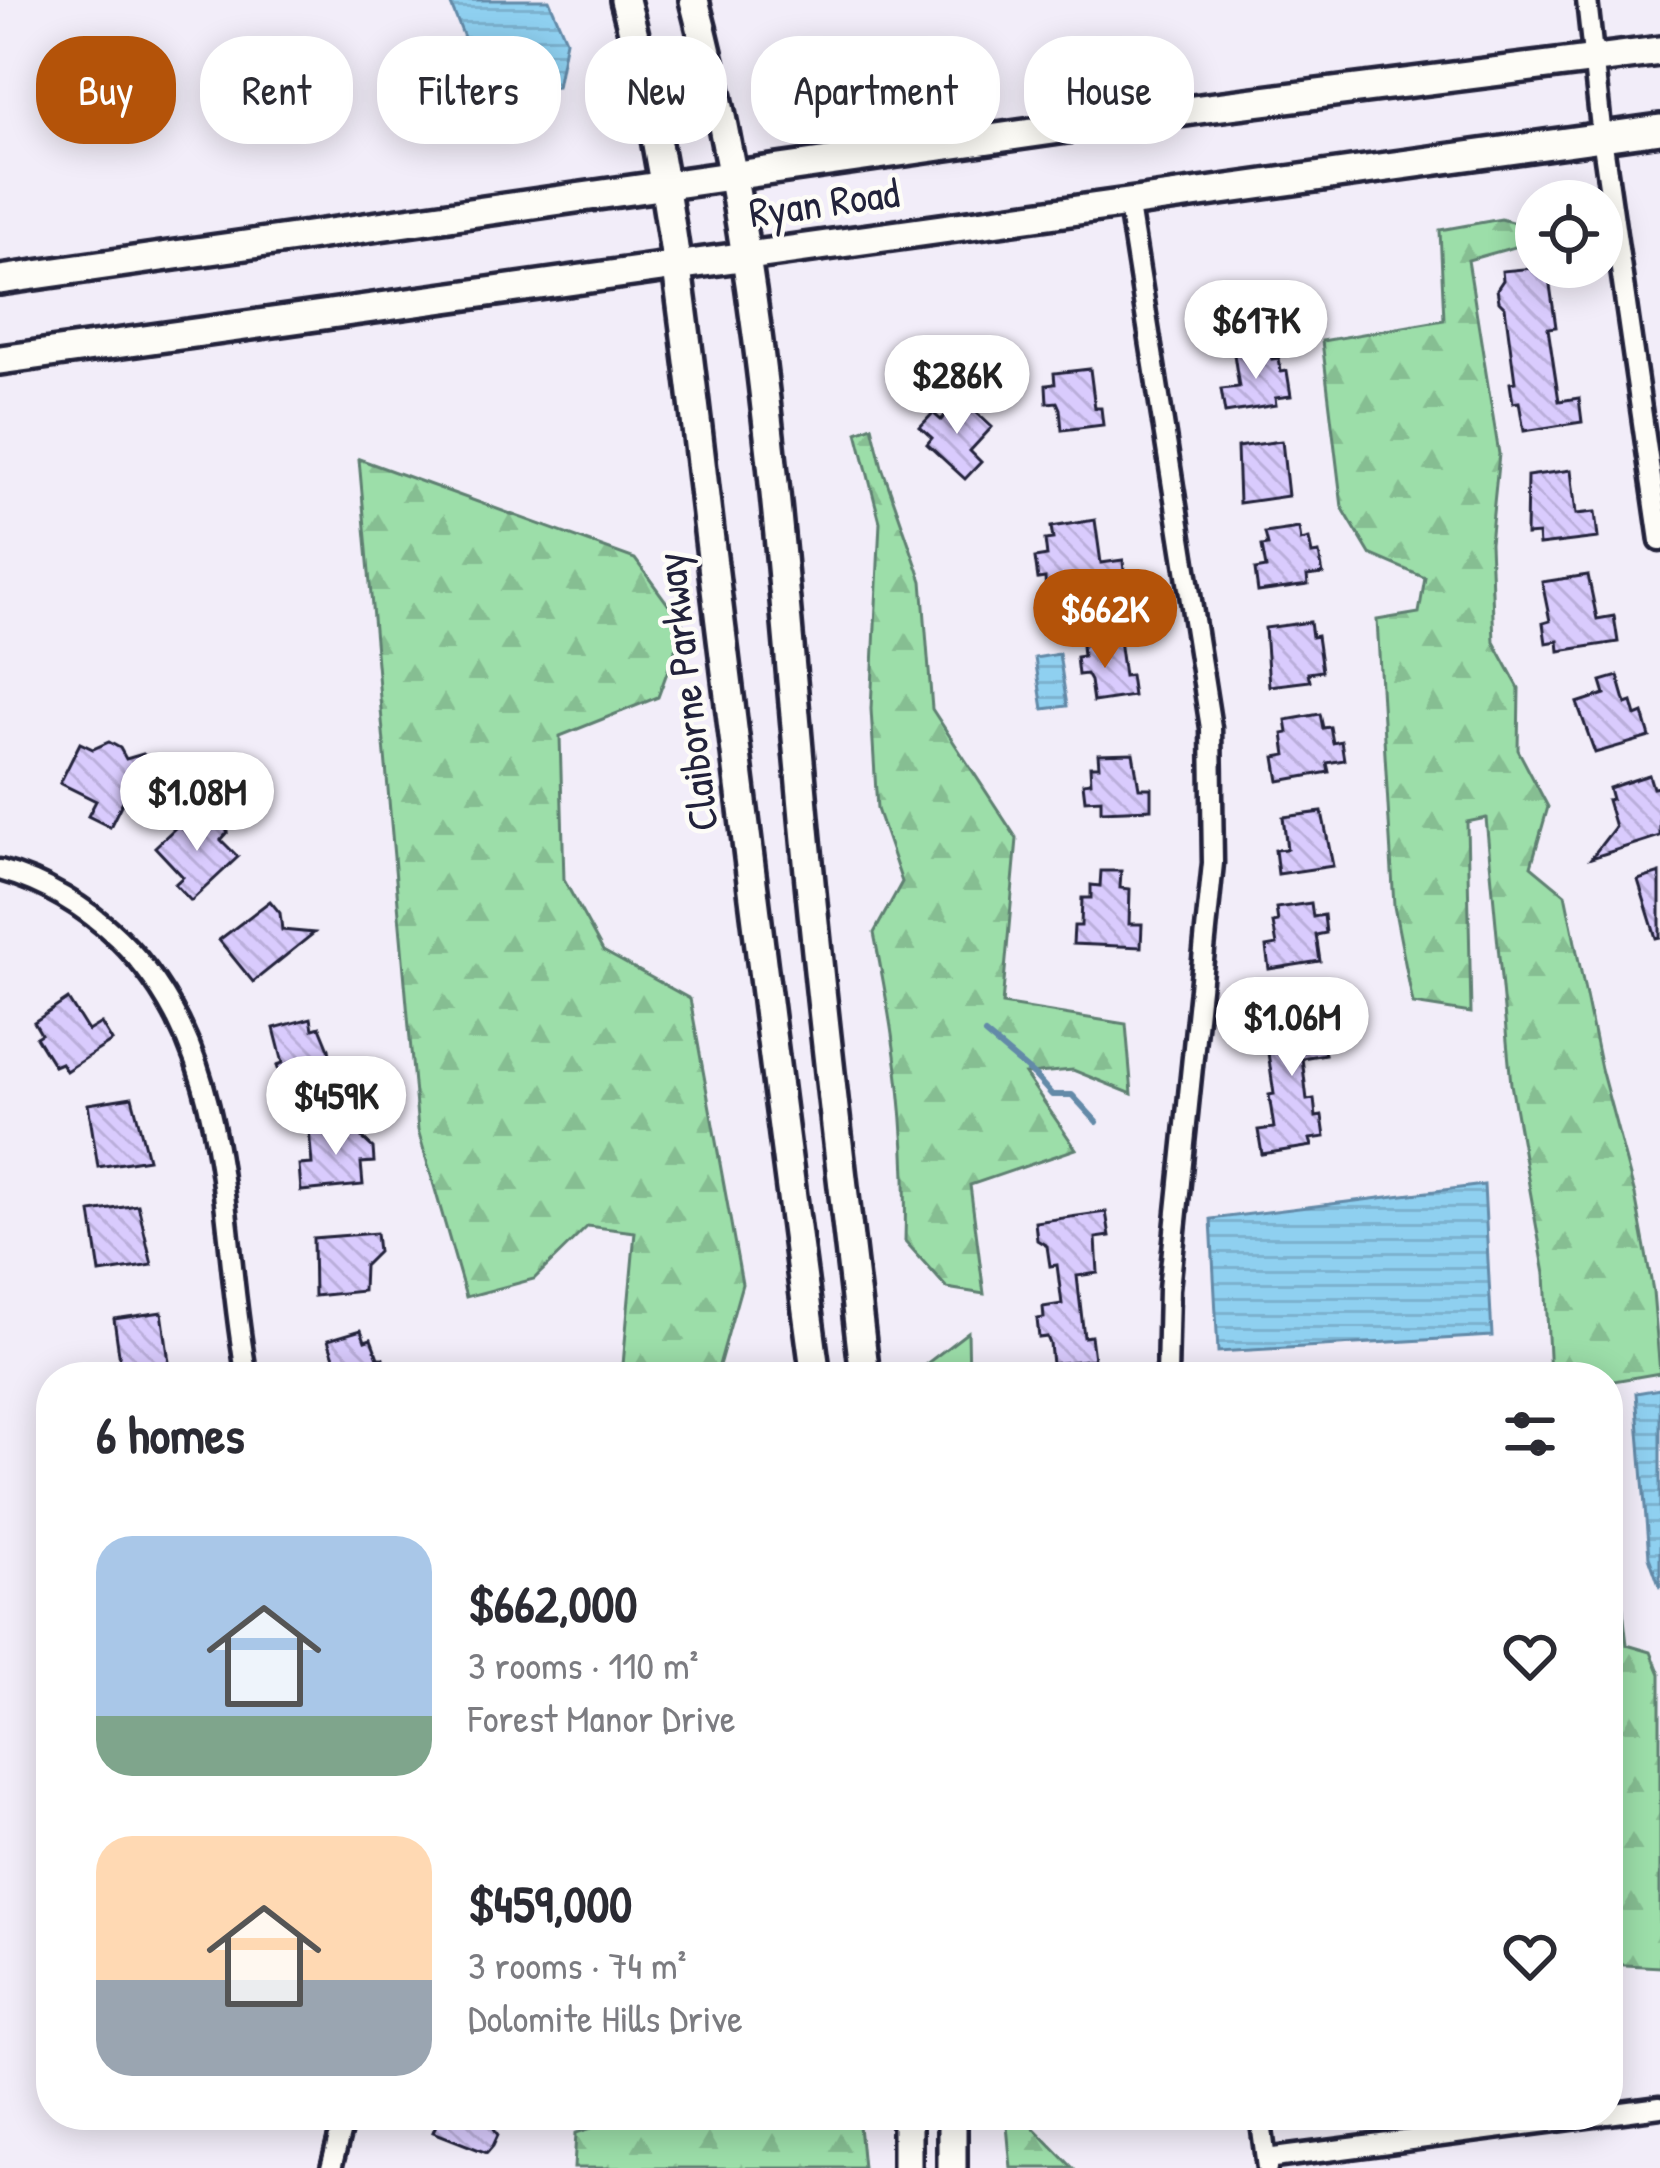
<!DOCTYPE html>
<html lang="en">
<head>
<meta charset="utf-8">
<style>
	:root { --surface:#fff; --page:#f2f2f3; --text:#2b2b33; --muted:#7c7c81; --accent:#b45309 }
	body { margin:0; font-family:"Patrick Hand",sans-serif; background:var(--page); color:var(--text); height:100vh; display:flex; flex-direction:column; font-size:45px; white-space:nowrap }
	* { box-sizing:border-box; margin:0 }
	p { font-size:39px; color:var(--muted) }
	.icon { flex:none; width:66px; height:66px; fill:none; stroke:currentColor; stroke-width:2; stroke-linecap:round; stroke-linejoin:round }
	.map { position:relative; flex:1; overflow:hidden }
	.side { position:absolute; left:36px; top:1362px; width:1587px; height:768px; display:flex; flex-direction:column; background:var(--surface); border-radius:48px; box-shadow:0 6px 30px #0003 }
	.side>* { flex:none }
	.banner { position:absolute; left:36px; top:36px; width:1590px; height:108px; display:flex; gap:24px }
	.tools { position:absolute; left:1515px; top:180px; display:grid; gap:24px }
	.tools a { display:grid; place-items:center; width:108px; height:108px; border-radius:50%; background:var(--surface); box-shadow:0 6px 30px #0003; font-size:60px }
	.price { position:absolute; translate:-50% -102px; padding:0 27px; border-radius:42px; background:#fff; color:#222; font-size:39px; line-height:78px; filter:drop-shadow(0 3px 6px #0008) }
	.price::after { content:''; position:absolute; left:50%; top:72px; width:36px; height:27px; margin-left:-18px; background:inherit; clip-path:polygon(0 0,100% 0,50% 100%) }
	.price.active { background:var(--accent); color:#fff }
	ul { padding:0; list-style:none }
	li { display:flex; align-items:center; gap:36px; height:300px; padding:0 60px }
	li span { display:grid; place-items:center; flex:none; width:336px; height:240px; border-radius:36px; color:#555 }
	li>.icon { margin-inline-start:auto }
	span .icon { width:144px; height:144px; fill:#fffc; stroke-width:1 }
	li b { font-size:51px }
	h2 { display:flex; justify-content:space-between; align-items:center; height:144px; padding:0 60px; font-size:51px }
	.chip { padding:0 42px; border-radius:48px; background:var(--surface); box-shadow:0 6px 30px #0003; font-size:42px; line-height:108px }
	.chip.active { background:var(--accent); color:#fff }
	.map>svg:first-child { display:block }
	.forest { fill:url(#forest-firs); stroke:#5f8072; stroke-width:3 }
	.water { fill:url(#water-rules); stroke:#638aa8; stroke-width:3 }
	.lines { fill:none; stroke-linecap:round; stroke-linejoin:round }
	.stream { stroke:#638aa8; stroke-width:6 }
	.building { fill:url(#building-back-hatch); stroke:#22223b; stroke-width:3 }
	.street-casing { stroke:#22223b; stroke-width:27 }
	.secondary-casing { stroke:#22223b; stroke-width:36 }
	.street { stroke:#fdfcf7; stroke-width:18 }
	.secondary { stroke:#fdfcf7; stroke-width:27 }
	.labels { text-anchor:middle; stroke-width:9; stroke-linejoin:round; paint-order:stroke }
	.street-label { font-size:42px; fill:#22223b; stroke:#fdfcf7 }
</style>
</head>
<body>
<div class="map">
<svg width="1660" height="2168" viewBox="0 0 1660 2168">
	<defs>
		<pattern id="forest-firs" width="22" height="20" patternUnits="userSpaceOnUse" patternTransform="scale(3)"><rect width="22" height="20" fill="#9cdea9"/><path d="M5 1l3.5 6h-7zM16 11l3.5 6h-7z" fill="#86be92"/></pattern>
		<pattern id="water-rules" width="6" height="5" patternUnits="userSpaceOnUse" patternTransform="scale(3)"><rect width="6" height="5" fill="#8fd0f0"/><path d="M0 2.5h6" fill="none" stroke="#7bb2cf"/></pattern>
		<pattern id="building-back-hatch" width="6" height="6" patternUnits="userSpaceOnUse" patternTransform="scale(3)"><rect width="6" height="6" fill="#d9cbfd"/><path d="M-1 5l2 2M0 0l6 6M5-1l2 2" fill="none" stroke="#baaeda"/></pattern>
	</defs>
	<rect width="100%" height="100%" fill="#f2edf9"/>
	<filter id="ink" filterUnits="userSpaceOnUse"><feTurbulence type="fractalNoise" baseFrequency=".00833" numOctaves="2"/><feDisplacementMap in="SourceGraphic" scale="24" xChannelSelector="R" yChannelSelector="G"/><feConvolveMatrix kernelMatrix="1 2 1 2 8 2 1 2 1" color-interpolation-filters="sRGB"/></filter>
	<g filter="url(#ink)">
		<g class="forest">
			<polygon points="1501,219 1536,229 1536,241 1468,260 1499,454 1490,543 1494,642 1519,688 1518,750 1548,807 1531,866 1565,894 1601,1069 1635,1195 1653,1291 1660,1373 1608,1382 1608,1377 1550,1377 1545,1274 1511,1084 1486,818 1467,822 1471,1013 1413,1004 1394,906 1377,620 1419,613 1425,578 1370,554 1342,507 1322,341 1444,320 1440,230"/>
			<path d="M872,426L882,467L922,581L932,709L1017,839L1002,1004L1126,1024L1132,1094L1073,1070L1025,1074L1076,1149L970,1185L984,1294L947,1288L905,1241C908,1129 896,1043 874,933L902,882L877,809L871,709L880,522L857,432Z"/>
			<polygon points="359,459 635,559 684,626 658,697 560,736 564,880 603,951 690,999 742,1284 716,1376 622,1376 635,1232 588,1226 534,1279 466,1297 418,1130"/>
			<polygon points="968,1332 969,1377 914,1377 913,1374"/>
			<polygon points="1608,1479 1627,1645 1651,1652 1660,1674 1660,1967 1608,1964"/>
			<polygon points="631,2115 858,2115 863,2168 574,2168 576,2133"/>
			<polygon points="1006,2115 1028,2115 1028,2122 1073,2168 1011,2168"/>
		</g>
		<g class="water">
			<polygon points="449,0 549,0 566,40 557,87 486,92"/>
			<polygon points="1059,654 1067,706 1043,709 1035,658"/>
			<polygon points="1484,1185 1492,1336 1218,1352 1211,1219"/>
			<polygon points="1660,1389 1660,1588 1649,1557 1636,1393"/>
		</g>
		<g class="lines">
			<polyline class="stream" points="985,1034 1035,1076 1052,1095 1072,1095 1097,1122"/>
		</g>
		<g class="building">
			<polygon points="1543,267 1545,278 1549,278 1556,327 1548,328 1559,401 1579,398 1582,422 1524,431 1519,402 1513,403 1510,383 1515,382 1505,307 1499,301 1497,289 1503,280 1502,271"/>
			<polygon points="1271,349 1272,359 1279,358 1281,372 1287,371 1291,396 1275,398 1276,405 1225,413 1221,389 1239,387 1234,354"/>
			<polygon points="1090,369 1095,408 1101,408 1103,425 1062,430 1060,409 1057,402 1047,403 1046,385 1055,384 1054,373"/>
			<polygon points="965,402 992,427 970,451 981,462 965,479 927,444 932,438 920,427 933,413 941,420 953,407 957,411"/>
			<polygon points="1282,441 1288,496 1239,503 1237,447"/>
			<polygon points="1571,470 1576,514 1595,512 1598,538 1539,545 1538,534 1526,535 1527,476"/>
			<polygon points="1095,520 1101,563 1123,560 1125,582 1046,593 1045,578 1038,579 1035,558 1047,556 1045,540 1053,539 1051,527"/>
			<polygon points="1299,528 1301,541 1309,539 1312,554 1319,553 1323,574 1307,576 1308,585 1258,592 1255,570 1266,568 1262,546 1268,545 1265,533"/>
			<polygon points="1588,575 1597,619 1614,616 1618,642 1559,651 1558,641 1546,643 1543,623 1550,621 1542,582"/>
			<polygon points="1310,622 1312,637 1317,636 1322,671 1308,673 1310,681 1269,686 1265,628"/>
			<polygon points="1119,640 1124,676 1130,675 1133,696 1093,702 1090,681 1086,674 1078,675 1076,657 1083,656 1082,645"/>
			<polygon points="1618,676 1626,704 1632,702 1636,716 1643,713 1650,737 1595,753 1577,703 1605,694 1601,681"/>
			<polygon points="1320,714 1323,728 1330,727 1333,743 1341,741 1344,760 1327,763 1329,772 1279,781 1275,757 1286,755 1283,734 1288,733 1286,720"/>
			<polygon points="109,742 120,748 126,759 143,754 152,764 149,771 136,775 110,827 88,816 96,801 60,783 80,743 93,749"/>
			<polygon points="1133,753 1139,788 1151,788 1151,809 1101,811 1101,799 1085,800 1083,783 1091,782 1090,766 1099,766 1098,754"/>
			<polygon points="1649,775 1653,788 1660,787 1660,836 1591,858 1615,827 1607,800 1612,799 1609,788"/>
			<polygon points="1322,812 1333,866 1278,874 1275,850 1287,849 1283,817"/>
			<polygon points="191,813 203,825 218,821 228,832 221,840 238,857 191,901 175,884 183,877 155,847"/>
			<polygon points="1101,871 1121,871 1120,888 1130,889 1129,924 1142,924 1141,947 1073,944 1074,926 1081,926 1082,898 1091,898 1091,885 1100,886"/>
			<polygon points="1660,873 1660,937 1656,938 1638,880"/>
			<polygon points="270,901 280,913 282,930 314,933 253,982 219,940"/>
			<polygon points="1311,903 1313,917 1324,915 1326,933 1316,935 1320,961 1269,969 1266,947 1277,945 1273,923 1278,922 1276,908"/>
			<polygon points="68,999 88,1031 101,1023 112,1041 66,1071 61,1063 54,1066 36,1037 41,1034 34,1022"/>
			<polygon points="1311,999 1325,1054 1302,1058 1307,1100 1314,1099 1316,1117 1322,1116 1325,1137 1310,1139 1312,1146 1262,1154 1258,1130 1274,1128 1269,1095 1274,1094 1266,1039 1274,1038 1271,1019 1276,1018 1274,1005"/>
			<polygon points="311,1018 313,1029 320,1027 329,1049 333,1074 283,1087 277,1065 283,1063 274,1028"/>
			<polygon points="132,1097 148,1159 98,1167 88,1104"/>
			<polygon points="358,1124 359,1135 373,1148 374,1162 361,1163 363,1185 301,1191 299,1165 312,1164 309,1129"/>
			<polygon points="138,1205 152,1265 100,1273 91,1212"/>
			<polygon points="1106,1212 1110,1236 1096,1238 1098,1273 1077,1276 1084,1337 1091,1336 1094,1359 1052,1364 1050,1344 1047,1337 1039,1338 1037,1319 1044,1318 1043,1307 1062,1304 1057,1265 1050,1266 1047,1246 1037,1240 1035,1222"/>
			<polygon points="376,1233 378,1252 364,1266 363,1291 314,1296 313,1238"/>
			<polygon points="162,1312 169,1362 121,1368 114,1319"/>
			<polygon points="361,1330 365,1341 371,1339 378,1358 383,1358 383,1377 341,1377 328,1340"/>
			<polygon points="440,2115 486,2115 498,2135 493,2146 487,2153 433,2132"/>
		</g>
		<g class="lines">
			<g class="street-casing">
				<g id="street">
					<polyline points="1587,0 1602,137 1660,541"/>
					<polyline points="1128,200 1211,728 1213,863 1169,1289 1167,1377"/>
					<path d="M0,870C44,882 86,907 118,938C238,1054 218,1226 247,1377"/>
					<polyline points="1608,2114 1660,2107"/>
					<polyline points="1260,2115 1267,2168"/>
					<polyline points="1266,2159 1602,2115"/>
					<polyline points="331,2168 345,2115"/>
				</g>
			</g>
			<g class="secondary-casing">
				<g id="secondary">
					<path d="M625,0C674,184 690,376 713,565C746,836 779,1107 816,1377"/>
					<path d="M694,0C760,251 777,515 800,772C817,974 842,1176 865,1377"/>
					<polyline points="0,280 1207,108 1660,51"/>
					<polyline points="0,360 1660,129"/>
					<polyline points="907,2168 907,2115"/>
					<polyline points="952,2168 952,2115"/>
				</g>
			</g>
			<use href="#street" class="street"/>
			<use href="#secondary" class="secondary"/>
		</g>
	</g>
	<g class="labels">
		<g class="street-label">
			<text transform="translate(824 202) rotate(-8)" y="15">Ryan Road</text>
			<text transform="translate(686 692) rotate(-97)" y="15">Claiborne Parkway</text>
		</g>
	</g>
</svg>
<div class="tools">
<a><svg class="icon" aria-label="locate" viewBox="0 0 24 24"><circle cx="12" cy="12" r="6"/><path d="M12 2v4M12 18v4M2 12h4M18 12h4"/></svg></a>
</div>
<b class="price" style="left:1256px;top:382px">$617K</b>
<b class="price" style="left:957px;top:437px">$286K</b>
<b class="price active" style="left:1105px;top:671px">$662K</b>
<b class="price" style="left:197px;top:854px">$1.08M</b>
<b class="price" style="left:1292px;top:1079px">$1.06M</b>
<b class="price" style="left:336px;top:1158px">$459K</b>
<div class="banner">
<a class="chip active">Buy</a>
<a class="chip">Rent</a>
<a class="chip">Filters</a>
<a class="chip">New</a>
<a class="chip">Apartment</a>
<a class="chip">House</a>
</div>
<section class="side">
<h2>6 homes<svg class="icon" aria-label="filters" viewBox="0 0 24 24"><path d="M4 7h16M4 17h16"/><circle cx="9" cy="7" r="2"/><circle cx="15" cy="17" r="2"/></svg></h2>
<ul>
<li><span style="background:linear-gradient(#a9c7e8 75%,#7fa58c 0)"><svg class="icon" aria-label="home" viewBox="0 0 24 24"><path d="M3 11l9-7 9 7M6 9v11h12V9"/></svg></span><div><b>$662,000</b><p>3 rooms · 110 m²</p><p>Forest Manor Drive</p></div><svg class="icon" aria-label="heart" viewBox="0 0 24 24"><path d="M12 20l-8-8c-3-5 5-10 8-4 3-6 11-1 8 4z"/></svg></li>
<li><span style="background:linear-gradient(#ffd9b3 60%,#9aa5b1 0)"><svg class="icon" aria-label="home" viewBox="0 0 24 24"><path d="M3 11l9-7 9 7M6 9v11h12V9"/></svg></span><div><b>$459,000</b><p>3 rooms · 74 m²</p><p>Dolomite Hills Drive</p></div><svg class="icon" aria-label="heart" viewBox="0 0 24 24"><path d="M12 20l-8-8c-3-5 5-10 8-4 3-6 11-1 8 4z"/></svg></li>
</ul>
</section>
</div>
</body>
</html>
